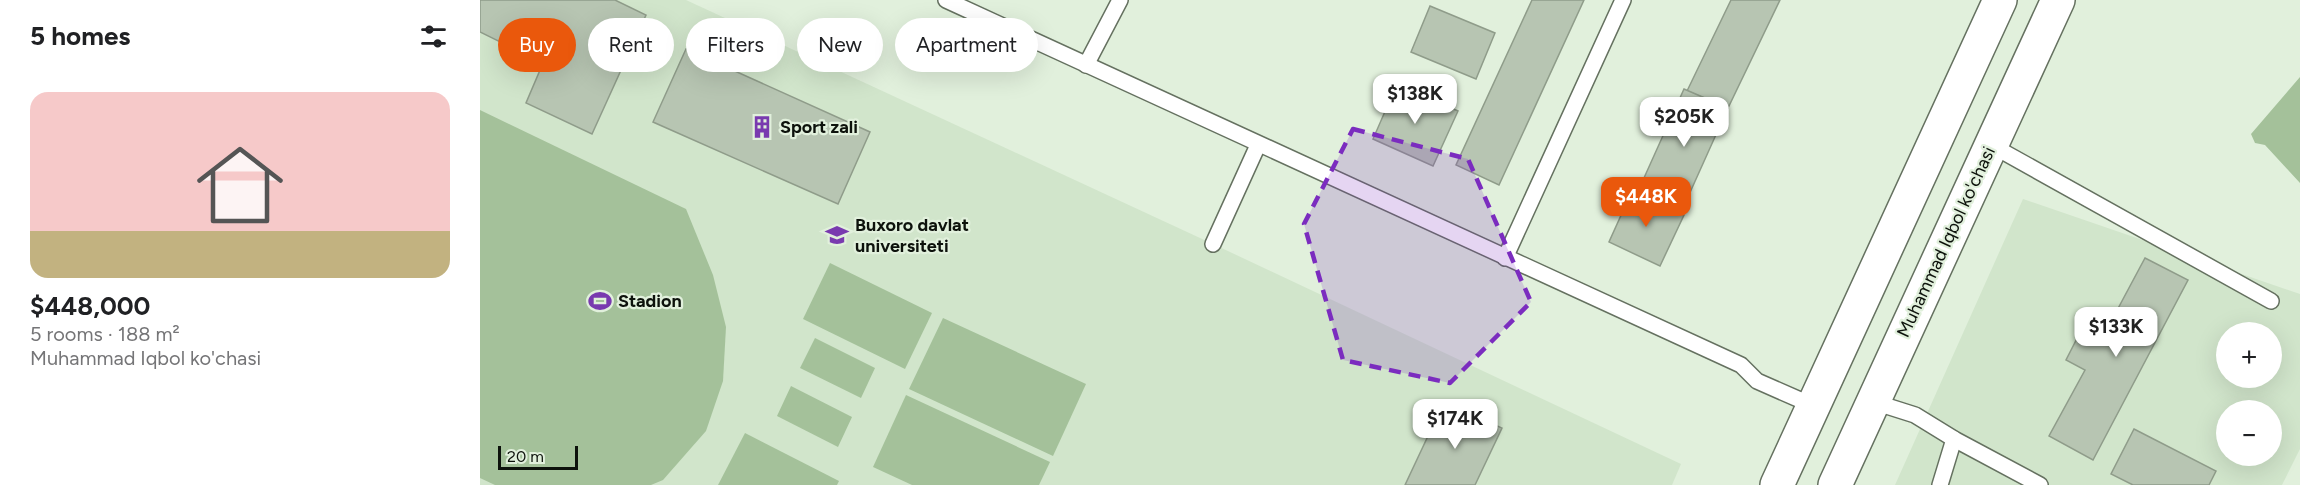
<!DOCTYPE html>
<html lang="en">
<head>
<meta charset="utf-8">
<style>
	:root { --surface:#fff; --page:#f6f6f6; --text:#202124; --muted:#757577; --line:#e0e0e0; --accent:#ea580c }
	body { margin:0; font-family:Figtree,sans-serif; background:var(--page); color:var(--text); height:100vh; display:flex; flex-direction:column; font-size:22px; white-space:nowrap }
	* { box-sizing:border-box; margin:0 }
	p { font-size:20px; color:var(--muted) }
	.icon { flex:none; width:33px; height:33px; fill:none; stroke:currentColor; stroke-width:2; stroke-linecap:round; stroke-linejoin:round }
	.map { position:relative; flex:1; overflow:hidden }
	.sheet { display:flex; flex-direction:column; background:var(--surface); width:480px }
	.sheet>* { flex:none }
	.hud { position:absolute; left:18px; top:18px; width:570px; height:54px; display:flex; gap:12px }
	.buttons { position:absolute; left:1736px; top:322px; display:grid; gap:12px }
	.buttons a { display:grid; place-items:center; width:66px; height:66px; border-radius:50%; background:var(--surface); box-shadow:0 6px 24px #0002; font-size:30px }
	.scale { position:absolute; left:18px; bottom:15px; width:80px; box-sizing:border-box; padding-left:6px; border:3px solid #0d120c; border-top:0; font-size:16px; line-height:21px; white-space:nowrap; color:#0d120c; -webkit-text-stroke:4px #e1f0dc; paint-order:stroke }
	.price { position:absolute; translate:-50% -51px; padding:0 14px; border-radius:12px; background:#fff; color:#222; font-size:20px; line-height:39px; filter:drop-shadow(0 2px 3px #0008) }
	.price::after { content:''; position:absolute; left:50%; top:36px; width:18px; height:14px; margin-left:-9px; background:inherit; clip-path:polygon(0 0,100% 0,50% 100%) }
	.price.current { background:var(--accent); color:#fff }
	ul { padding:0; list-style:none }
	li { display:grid; align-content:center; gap:12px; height:318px; padding:0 30px }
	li+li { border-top:2px solid var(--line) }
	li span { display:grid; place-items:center; height:186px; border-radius:18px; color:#555 }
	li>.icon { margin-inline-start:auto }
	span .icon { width:108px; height:108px; fill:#fffc; stroke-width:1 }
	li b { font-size:26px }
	h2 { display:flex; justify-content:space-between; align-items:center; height:72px; padding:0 30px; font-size:26px }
	.pill { padding:0 21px; border-radius:27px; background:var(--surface); box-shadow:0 6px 24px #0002; font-size:21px; line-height:54px }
	.pill.current { background:var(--accent); color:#fff }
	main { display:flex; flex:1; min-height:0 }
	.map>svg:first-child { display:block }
	.built { fill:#d1e5cb; fill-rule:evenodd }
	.green { fill:#a4c19a }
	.building { fill:#b7c5b2; stroke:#8f9c8a; stroke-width:1.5 }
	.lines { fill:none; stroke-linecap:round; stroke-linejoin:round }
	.lane-casing { stroke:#657160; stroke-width:18 }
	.primary-casing { stroke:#657160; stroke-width:36 }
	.lane { stroke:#fff; stroke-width:15 }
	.primary { stroke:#fff; stroke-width:33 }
	.marked { fill:#7b2cbf; fill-opacity:0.2; stroke:#7b2cbf; stroke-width:4.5; stroke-dasharray:12 8; stroke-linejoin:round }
	.labels { text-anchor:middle; stroke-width:4.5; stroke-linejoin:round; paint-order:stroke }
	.poi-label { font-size:18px; font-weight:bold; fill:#0d120c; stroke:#e1f0dc; text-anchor:start }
	.street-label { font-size:18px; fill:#0d120c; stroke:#e1f0dc }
</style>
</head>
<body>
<main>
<section class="sheet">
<h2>5 homes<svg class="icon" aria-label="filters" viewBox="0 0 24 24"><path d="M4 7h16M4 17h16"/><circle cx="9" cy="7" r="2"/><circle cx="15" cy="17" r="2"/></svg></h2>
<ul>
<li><span style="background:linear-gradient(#f6c9c9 75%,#c2b280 0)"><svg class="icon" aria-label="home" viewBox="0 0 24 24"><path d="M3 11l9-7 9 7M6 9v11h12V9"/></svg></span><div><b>$448,000</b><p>5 rooms · 188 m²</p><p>Muhammad Iqbol ko'chasi</p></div></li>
</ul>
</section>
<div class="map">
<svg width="1820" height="485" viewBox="0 0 1820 485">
	<rect width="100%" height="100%" fill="#e1f0dc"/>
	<g class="built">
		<polygon points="0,0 206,0 733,244 1201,464 1192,485 0,485"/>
		<path d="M1543,199L1820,294V449L1802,485H1415ZM1746,333H1791V378H1746ZM1746,411H1791V456H1746Z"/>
	</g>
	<g class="green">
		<polygon points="1820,77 1820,183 1785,145 1775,143 1771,134"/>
		<polygon points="0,110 206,209 233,275 246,327 243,381 226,431 183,480 171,485 15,485 0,478"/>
		<polygon points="350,263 452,313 425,369 323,319"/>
		<polygon points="463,318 606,384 573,456 429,389"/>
		<polygon points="335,338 395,368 381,398 320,368"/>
		<polygon points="311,386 372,417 358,447 297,416"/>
		<polygon points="426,395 570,462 559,485 432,485 393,467"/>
		<polygon points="265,433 359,481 357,485 238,485"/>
	</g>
	<g class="building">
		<polygon points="0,0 135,0 166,15 112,134 46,103 63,63 0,32"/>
		<polygon points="1052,0 1104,0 1019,185 976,165"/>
		<polygon points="1251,0 1300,0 1248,108 1207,91"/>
		<polygon points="950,6 1015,33 996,79 931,52"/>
		<polygon points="206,49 390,132 358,204 173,122"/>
		<polygon points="917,84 978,111 953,166 893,139"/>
		<polygon points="1204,89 1248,108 1203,208 1159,189"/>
		<polygon points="1152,191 1204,215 1180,266 1129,242"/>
		<polygon points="1665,258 1708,280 1613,460 1569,436 1605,370 1586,360 1607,319 1627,329"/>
		<polygon points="964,402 1022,428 995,485 925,485"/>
		<polygon points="1654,429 1736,471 1729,485 1653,485 1631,474"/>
	</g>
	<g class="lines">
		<g class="lane-casing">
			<g id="lane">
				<polyline points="466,0 1261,365 1277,381 1334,406"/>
				<polyline points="606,65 640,0"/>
				<polyline points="1511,145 1791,301"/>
				<polyline points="733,244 778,145"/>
				<polyline points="1025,258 1143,0"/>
				<polyline points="1394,402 1435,415 1474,439 1560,485"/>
				<polyline points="1460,485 1474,439"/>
			</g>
		</g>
		<g class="primary-casing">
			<g id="primary">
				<polyline points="1297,485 1520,0"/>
				<polyline points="1355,485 1578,0"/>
			</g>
		</g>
		<use href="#lane" class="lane"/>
		<use href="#primary" class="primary"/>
	</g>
	<path class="marked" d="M873,129L988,159L1051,302L970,383L863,360L824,224Z"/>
	<defs>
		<g id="building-bare" transform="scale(1.8)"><path d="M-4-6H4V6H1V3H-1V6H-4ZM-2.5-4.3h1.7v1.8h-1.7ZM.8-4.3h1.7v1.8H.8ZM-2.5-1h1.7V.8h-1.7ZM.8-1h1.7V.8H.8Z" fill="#793aaf" stroke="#e1f0dc" stroke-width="2.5" paint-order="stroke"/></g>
		<g id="university-bare" transform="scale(1.8)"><path d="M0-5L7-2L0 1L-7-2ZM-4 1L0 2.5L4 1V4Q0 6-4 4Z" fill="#793aaf" stroke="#e1f0dc" stroke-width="2.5" paint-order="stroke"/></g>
		<g id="stadium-bare" transform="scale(1.8)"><path d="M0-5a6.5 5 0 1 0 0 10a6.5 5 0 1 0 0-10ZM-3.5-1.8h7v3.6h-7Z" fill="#793aaf" stroke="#e1f0dc" stroke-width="2.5" paint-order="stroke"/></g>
	</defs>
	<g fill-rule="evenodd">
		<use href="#building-bare" x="282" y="127"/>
		<use href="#university-bare" x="357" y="235"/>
		<use href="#stadium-bare" x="120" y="301"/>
	</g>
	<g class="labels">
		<g class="poi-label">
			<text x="300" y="133">Sport zali</text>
			<text x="375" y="231">Buxoro davlat<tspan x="375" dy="21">universiteti</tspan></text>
			<text x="138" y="307">Stadion</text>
		</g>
		<g class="street-label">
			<text transform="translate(1466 242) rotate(-65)" y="6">Muhammad Iqbol ko'chasi</text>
		</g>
	</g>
</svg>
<div class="buttons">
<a>+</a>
<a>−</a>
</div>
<div class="scale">20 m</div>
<b class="price" style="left:935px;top:125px">$138K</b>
<b class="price" style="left:1204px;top:148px">$205K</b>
<b class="price current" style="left:1166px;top:228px">$448K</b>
<b class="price" style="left:1636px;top:358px">$133K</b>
<b class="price" style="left:975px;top:450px">$174K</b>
<div class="hud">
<a class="pill current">Buy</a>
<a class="pill">Rent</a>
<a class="pill">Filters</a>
<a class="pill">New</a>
<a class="pill">Apartment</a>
</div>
</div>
</main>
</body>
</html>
